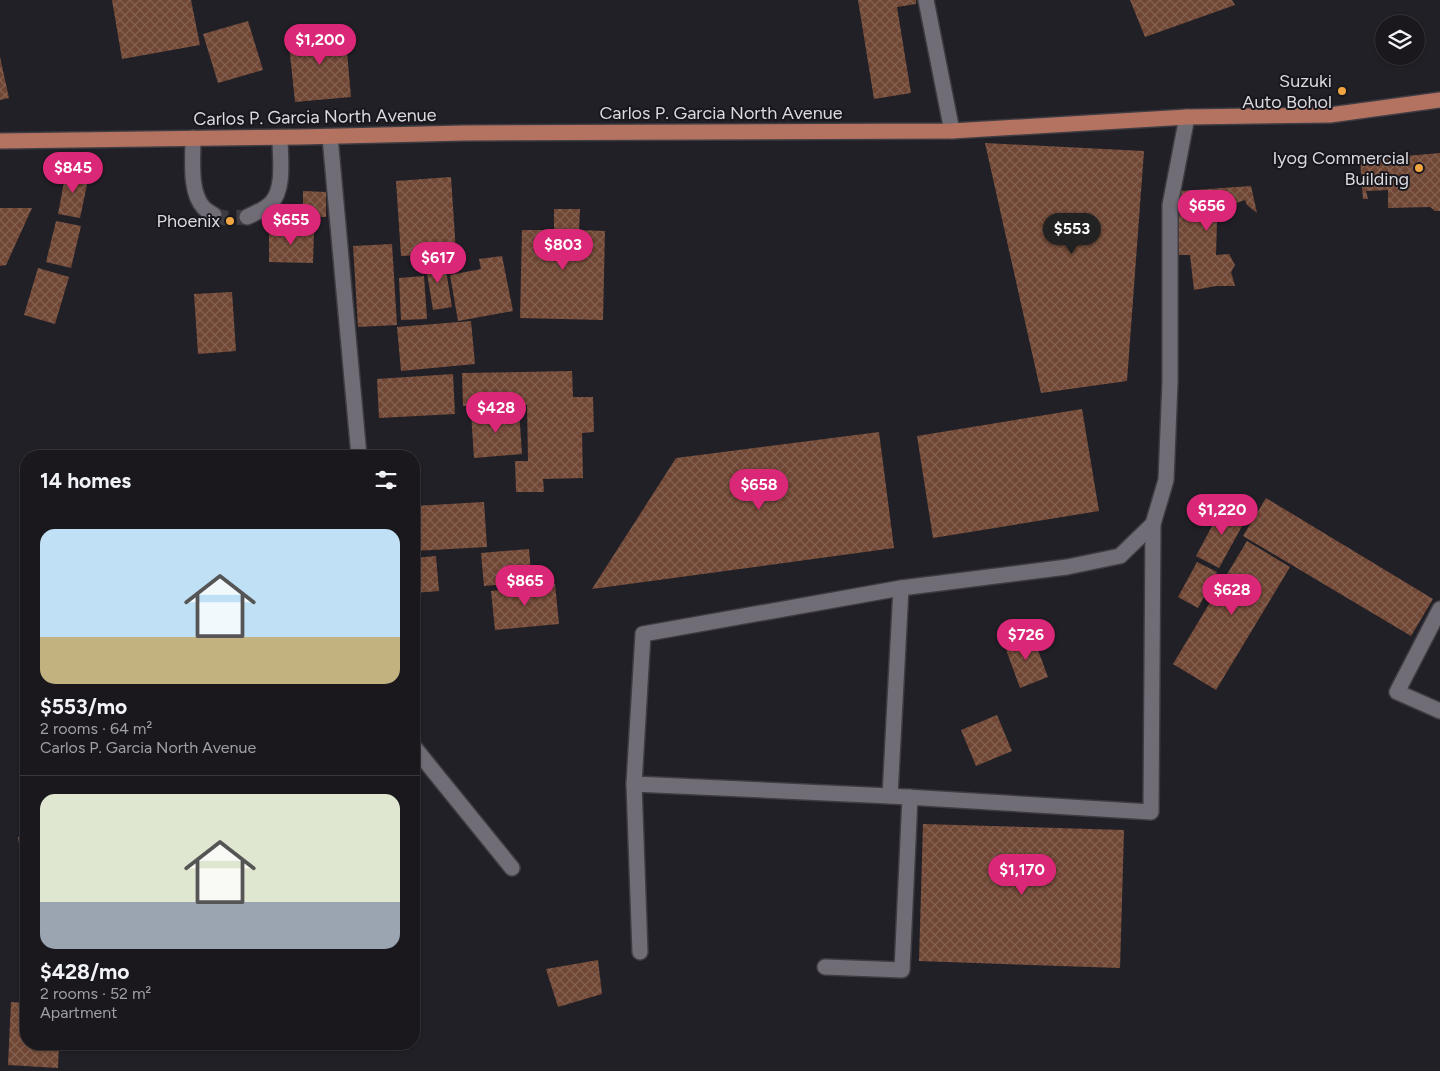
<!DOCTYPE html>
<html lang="en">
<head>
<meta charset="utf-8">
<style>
	:root { --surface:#1a181d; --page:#232126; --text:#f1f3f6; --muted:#9fa0a4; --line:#38373b; --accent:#db2777 }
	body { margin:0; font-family:Figtree,sans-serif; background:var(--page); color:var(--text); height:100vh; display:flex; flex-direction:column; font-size:19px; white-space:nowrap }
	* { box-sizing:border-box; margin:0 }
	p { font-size:16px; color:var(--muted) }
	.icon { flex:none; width:28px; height:28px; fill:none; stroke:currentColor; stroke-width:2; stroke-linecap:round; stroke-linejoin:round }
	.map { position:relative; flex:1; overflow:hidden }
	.details { position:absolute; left:20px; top:450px; width:400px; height:600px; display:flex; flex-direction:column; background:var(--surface); border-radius:20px; box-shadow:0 1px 4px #0004,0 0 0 1px var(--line) }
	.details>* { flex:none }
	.fabs { position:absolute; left:1375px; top:15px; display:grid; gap:10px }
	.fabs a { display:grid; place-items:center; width:50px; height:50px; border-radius:50%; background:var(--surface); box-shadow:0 1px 4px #0004,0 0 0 1px var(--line); font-size:25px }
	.price { position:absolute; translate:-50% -42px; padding:0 11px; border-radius:18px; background:var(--accent); color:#fff; font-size:16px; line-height:32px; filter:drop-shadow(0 1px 2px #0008) }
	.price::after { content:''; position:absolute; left:50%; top:30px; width:15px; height:11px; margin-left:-8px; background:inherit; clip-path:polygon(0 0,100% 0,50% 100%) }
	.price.on { background:#222; color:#fff }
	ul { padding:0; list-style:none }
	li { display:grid; align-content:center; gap:10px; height:265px; padding:0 20px }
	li+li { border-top:1px solid var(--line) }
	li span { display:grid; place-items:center; height:155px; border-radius:15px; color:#555 }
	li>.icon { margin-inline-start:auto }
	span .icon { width:90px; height:90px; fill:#fffc; stroke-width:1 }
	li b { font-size:21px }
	h2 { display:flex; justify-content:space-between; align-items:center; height:60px; padding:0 20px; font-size:21px }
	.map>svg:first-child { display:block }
	.building { fill:url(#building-cross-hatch) }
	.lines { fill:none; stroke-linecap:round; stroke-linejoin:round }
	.minor-tunnel { stroke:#3e3c43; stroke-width:15; stroke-dasharray:15 8; stroke-linecap:butt }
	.minor-casing { stroke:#3e3c42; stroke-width:18 }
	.major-casing { stroke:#3e3c42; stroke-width:18 }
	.minor { stroke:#706d76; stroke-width:15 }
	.major { stroke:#b47361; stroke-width:15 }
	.poi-dot { fill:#f1a540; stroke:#19171e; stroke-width:2 }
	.labels { text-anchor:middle; stroke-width:4; stroke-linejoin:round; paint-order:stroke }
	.poi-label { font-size:18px; fill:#dbdadf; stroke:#19171e; text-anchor:end }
	.street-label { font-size:18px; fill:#dbdadf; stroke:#19171e }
</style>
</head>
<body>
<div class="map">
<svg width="1440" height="1071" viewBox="0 0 1440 1071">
	<defs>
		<pattern id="building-cross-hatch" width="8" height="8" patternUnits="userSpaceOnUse" patternTransform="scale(1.25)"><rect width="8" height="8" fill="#704734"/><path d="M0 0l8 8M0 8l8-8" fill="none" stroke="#846151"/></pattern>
	</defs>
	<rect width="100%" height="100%" fill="#222027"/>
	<g class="building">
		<polygon points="112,0 191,0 200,45 122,59"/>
		<polygon points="858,0 916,0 916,4 897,7 911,93 874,99"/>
		<polygon points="1130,0 1232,0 1235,5 1145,37"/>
		<polygon points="248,21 263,70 218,83 203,34"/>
		<polygon points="345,30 351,97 295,102 288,35"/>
		<polygon points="0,57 9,98 0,100"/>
		<polygon points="985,143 1144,151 1127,381 1041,393"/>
		<polygon points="1440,153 1440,211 1435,211 1430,207 1388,208 1388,190 1366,191 1368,199 1363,199 1360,160"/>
		<polygon points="66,171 89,175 80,218 58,214"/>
		<polygon points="451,177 456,253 401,256 396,181"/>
		<polygon points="1251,186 1257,213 1247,205 1245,200 1233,204 1227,211 1216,211 1220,215 1217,220 1216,255 1229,254 1235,265 1231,272 1235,286 1216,286 1194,290 1190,255 1176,255 1175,216 1181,215 1176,210 1179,191"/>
		<polygon points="303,191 326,192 326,217 303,216"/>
		<polygon points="0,208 32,208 6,265 0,266"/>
		<polygon points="554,209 580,209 579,230 605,231 603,320 520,318 522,230 554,230"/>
		<polygon points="56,221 81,226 71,268 46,262"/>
		<polygon points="269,229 314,230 313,263 269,262"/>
		<polygon points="392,244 397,325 358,327 353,246"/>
		<polygon points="502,256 513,311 458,321 450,275 481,269 479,259"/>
		<polygon points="444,258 452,307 433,310 425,261"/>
		<polygon points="38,268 69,277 55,324 24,315"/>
		<polygon points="424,276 427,319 401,320 399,278"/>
		<polygon points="232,292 236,351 198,354 194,294"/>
		<polygon points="471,321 475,364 401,371 397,327"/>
		<polygon points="572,371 573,397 593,397 594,432 582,433 583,478 543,479 544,492 516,492 515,461 528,461 527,405 463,406 462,373"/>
		<polygon points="453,374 455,414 379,418 377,379"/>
		<polygon points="1082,409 1099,511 933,538 917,436"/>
		<polygon points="519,410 522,454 474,458 471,413"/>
		<polygon points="879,432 894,548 592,589 676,458"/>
		<polygon points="1266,498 1433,599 1411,636 1243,536"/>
		<polygon points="484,502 487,547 414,551 414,506"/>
		<polygon points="1224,504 1247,517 1219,568 1196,556"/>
		<polygon points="1247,541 1290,567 1216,690 1173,664"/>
		<polygon points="529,549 532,582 484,586 481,553"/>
		<polygon points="436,556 439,591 414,593 414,558"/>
		<polygon points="1197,562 1217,572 1198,608 1178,597"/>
		<polygon points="555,584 559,624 495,630 491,591"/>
		<polygon points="1032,634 1048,677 1020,688 1004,644"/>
		<polygon points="997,715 1012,751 976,766 961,730"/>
		<polygon points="923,824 1124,830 1120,968 919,961"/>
		<polygon points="26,836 26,880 24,880 18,837"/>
		<polygon points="598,960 602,994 558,1007 546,969"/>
		<polygon points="11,1002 26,1003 26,1044 59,1044 58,1068 8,1065"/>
	</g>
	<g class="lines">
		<polyline class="minor-tunnel" points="214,215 225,218 247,217"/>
		<g class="minor-casing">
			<g id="minor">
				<polyline points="926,0 952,131"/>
				<polyline points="330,137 359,456"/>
				<path d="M193,138C193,158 189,193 204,208C207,211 211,213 214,215"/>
				<path d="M247,217C255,213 264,210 271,203C285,189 280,157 280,138"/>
				<polyline points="1440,609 1397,692 1440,711"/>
				<polyline points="414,747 512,868"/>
				<polyline points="634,784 890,796 1151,812 1153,524 1166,480 1170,382 1170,205 1187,117"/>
				<polyline points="890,796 901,588"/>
				<polyline points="640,952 634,784 643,634 901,588 1067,567 1120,556 1153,524"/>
				<polyline points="825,967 902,970 910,797"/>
			</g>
		</g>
		<g class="major-casing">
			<polyline id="major" points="0,141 300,137 464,133 952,131 1187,117 1330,115 1440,100"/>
		</g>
		<use href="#minor" class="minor"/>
		<use href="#major" class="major"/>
	</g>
	<g class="poi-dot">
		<circle cx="1342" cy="91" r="5"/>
		<circle cx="1419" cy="168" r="5"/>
		<circle cx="230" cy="221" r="5"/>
	</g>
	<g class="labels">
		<g class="poi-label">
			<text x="1332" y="87">Suzuki<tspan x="1332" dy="21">Auto Bohol</tspan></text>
			<text x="1409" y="164">Iyog Commercial<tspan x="1409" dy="21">Building</tspan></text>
			<text x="220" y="227">Phoenix</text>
		</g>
		<g class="street-label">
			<text x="721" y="119">Carlos P. Garcia North Avenue</text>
			<text transform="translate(315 117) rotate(-1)" y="6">Carlos P. Garcia North Avenue</text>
		</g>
	</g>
</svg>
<div class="fabs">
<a><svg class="icon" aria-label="layers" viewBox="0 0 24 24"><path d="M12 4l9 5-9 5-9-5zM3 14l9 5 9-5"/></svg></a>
</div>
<b class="price" style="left:320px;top:66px">$1,200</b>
<b class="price" style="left:73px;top:194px">$845</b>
<b class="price" style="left:1207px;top:232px">$656</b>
<b class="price" style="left:291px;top:246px">$655</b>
<b class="price on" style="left:1072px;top:255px">$553</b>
<b class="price" style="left:563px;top:271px">$803</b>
<b class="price" style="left:438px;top:284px">$617</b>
<b class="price" style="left:496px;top:434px">$428</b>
<b class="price" style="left:759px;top:511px">$658</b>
<b class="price" style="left:1222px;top:536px">$1,220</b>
<b class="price" style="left:525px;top:607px">$865</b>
<b class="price" style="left:1232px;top:616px">$628</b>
<b class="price" style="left:1026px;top:661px">$726</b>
<b class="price" style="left:1022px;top:896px">$1,170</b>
<section class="details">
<h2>14 homes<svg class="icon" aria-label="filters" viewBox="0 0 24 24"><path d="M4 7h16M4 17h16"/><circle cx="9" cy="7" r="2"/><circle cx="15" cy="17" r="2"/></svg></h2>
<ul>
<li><span style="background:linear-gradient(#bfe0f5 70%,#c2b280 0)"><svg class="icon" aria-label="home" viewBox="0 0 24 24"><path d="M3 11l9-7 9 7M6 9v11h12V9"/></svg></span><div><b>$553/mo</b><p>2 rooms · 64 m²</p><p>Carlos P. Garcia North Avenue</p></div></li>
<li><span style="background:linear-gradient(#dfe7d0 70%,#9aa5b1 0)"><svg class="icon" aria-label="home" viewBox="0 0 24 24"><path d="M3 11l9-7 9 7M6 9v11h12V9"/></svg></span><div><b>$428/mo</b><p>2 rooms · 52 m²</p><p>Apartment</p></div></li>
</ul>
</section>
</div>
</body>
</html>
